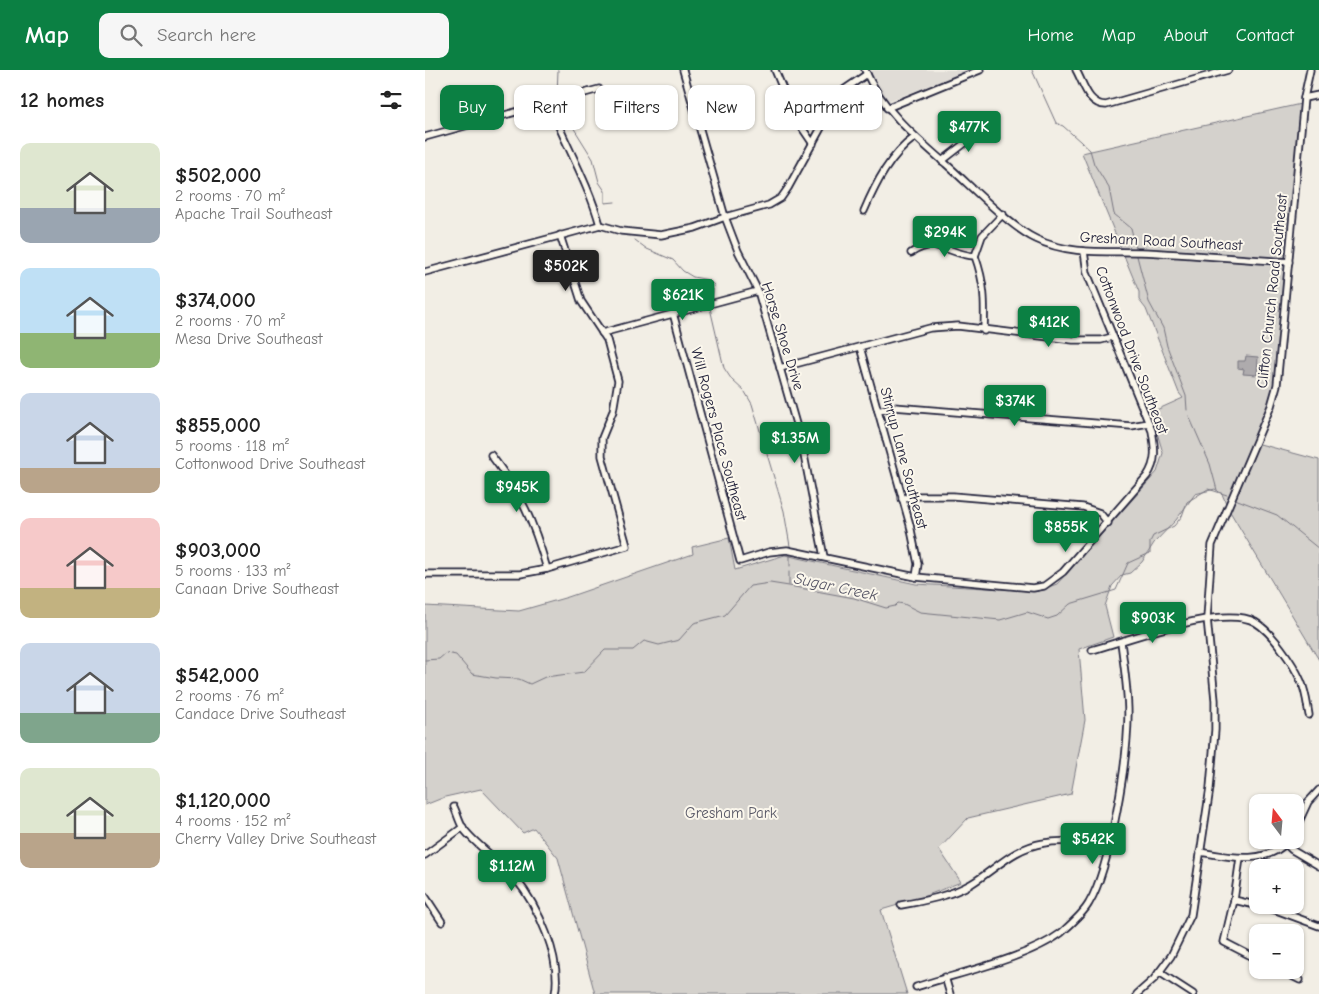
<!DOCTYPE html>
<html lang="en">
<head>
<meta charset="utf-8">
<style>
	:root { --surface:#fff; --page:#f6f6f6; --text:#222; --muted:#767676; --accent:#0b8043 }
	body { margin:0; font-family:"Comic Neue",sans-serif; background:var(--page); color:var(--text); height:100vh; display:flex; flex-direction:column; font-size:19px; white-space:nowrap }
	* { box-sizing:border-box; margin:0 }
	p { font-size:16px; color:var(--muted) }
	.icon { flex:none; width:28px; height:28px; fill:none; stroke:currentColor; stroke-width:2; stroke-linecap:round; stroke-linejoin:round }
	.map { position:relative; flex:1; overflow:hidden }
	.details { display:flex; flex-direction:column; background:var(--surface); width:425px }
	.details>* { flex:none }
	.hud { position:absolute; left:15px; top:15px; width:475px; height:45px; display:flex; gap:10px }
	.needle { width:32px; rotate:344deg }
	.buttons { position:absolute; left:824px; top:724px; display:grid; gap:10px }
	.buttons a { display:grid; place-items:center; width:55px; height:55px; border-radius:10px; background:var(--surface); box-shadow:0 1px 4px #0004; font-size:25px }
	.price { position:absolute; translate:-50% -42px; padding:0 11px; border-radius:5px; background:var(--accent); color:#fff; font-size:16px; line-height:32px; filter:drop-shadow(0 1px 2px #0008) }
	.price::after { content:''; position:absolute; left:50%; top:30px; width:15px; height:11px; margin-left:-8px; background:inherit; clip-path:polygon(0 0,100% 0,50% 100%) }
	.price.current { background:#222; color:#fff }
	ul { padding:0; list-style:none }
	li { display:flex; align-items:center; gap:15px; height:125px; padding:0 20px }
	li span { display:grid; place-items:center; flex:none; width:140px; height:100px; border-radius:10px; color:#555 }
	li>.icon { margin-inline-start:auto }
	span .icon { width:60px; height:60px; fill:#fffc; stroke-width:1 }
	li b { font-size:21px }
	h2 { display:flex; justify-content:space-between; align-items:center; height:60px; padding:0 20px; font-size:21px }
	.chip { padding:0 18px; border-radius:10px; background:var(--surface); box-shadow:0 1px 4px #0004; font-size:18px; line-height:45px }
	.chip.current { background:var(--accent); color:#fff }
	header { display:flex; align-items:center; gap:30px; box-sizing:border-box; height:70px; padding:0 25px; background:var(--accent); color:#fff }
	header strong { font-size:24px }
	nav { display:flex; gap:28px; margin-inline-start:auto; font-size:18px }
	.search { width:350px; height:45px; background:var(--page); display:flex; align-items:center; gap:12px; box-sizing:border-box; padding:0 18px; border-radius:10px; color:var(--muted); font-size:19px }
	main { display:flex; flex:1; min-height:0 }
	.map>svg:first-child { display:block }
	.built { fill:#e0dcd6 }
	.green { fill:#d4d1cc; stroke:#7b7a84 }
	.water { fill:#aeabad; stroke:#76747f }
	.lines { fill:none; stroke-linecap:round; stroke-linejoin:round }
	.stream { stroke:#76747f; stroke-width:1 }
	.minor-casing { stroke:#22223b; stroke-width:9 }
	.minor { stroke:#fbf7ec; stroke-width:5.5 }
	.labels { text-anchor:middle; stroke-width:4; stroke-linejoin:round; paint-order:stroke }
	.street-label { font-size:15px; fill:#22223b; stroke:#fbf7ec }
	.park-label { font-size:15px; fill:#575766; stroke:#fbf7ec }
	.water-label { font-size:16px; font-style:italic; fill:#535263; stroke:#fbf7ec }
</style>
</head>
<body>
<header>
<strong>Map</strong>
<div class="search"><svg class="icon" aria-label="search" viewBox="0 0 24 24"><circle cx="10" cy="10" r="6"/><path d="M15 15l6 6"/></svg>Search here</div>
<nav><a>Home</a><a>Map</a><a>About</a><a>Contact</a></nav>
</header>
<main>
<section class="details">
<h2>12 homes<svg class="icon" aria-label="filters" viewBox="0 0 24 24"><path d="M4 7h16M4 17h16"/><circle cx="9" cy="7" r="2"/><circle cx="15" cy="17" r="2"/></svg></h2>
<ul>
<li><span style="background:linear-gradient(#dfe7d0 65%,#9aa5b1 0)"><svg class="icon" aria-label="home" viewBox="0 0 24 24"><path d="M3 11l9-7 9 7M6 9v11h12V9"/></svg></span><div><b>$502,000</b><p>2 rooms · 70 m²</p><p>Apache Trail Southeast</p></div></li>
<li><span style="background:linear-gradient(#bfe0f5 65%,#8fb573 0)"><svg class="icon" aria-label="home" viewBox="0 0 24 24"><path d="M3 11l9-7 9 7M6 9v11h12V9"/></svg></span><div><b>$374,000</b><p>2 rooms · 70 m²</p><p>Mesa Drive Southeast</p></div></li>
<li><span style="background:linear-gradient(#c9d6e8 75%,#b9a48a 0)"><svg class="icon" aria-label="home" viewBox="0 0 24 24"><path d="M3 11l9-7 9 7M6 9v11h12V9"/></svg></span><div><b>$855,000</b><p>5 rooms · 118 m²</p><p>Cottonwood Drive Southeast</p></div></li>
<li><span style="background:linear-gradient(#f6c9c9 70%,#c2b280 0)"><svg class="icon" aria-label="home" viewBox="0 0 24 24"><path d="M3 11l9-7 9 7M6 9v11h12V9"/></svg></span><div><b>$903,000</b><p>5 rooms · 133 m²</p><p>Canaan Drive Southeast</p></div></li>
<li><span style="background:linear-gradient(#c9d6e8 70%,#7fa58c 0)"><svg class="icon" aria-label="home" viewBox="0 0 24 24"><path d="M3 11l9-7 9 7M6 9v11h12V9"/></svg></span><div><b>$542,000</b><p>2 rooms · 76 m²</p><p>Candace Drive Southeast</p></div></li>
<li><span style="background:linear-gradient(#dfe7d0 65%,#b9a48a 0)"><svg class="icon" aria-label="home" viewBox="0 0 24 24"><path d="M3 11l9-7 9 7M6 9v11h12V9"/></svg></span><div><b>$1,120,000</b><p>4 rooms · 152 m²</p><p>Cherry Valley Drive Southeast</p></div></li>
</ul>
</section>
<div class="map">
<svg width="894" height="924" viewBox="0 0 894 924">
	<rect width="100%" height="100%" fill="#f2eee5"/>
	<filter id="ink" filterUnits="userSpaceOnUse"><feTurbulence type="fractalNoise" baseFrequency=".02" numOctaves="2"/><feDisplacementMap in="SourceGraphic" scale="10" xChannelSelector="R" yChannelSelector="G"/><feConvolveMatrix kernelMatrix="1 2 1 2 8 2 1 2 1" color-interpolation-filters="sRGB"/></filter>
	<g filter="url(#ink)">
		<polygon class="built" points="441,0 546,0 463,31 446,11"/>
		<polygon class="green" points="880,33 851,324 831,373 894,390 894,590 804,440 797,424 790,419 770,424 751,450 729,473 717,492 705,503 697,505 687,516 680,536 688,567 654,579 660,650 646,724 543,748 514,779 536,812 490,830 456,840 482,924 170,924 133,788 109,758 98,763 56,719 20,727 0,735 0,536 94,541 143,527 268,484 267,477 304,468 310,500 360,485 491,514 612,521 632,514 732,402 738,383 728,349 730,348 729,341 758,328 754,323 721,239 714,230 714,222 657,83"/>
		<polygon class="water" points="821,286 833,287 832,305 818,304 819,299 813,298 813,291 820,291"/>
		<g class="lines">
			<g class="stream">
				<polyline points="607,0 631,53 638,56 665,80 669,94 684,118 689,144 706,158 711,178"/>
				<polyline points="132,25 133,0"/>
				<polyline points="135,36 168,89 174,112 180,121 180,133 190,132"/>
				<polyline points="210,170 222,179 248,190 258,201 268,207 284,210 289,215 287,229"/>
				<polyline points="712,186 724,232 738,258 742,276 761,326 762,340"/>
				<polyline points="285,238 299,298 307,310 320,322 327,334 359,441 365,476"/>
				<polyline points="764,346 785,394 792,420"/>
				<polyline points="810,429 852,445 894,479"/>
				<polyline points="365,496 365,484"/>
				<polyline points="364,515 364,502"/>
				<polyline points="0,590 14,589 21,583 31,585 47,604 71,608 94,609 105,614 120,607 159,602 180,580 208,580 219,571 234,575 254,570 269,553 300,545 325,516 345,513 364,516 429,528 461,538 470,536 473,533 479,534 495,542 575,550 602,542 623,549 632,546 645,534 691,520 703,493 725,483 725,472 728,466 749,456 757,446 762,432 783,419 802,425"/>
			</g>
			<g class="minor-casing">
				<g id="minor">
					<polyline points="258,0 300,147 313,181 333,221 377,375 399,487"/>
					<polyline points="350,0 369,46 388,74"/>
					<path d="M440,0C457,39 490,67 521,94C545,115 584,156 611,169C643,185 682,181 716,182C765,184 815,189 864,192"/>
					<path d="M651,0C659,14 663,35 681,35L803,0"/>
					<polyline points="879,28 894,25"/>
					<path d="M124,33C140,74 163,112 175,155"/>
					<polyline points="462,38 555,0"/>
					<polyline points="0,67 174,19"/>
					<polyline points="517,91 558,59"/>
					<path d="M439,141C451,113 465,85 490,67"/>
					<path d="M486,183C513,165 523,185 550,186"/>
					<polyline points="0,202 175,155 196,161 236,165 270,158 300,147 344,135 356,128 363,118 413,27 420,19 442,4"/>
					<path d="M248,243L315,491L344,482L362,480L491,507L608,518L619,516L638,502L722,406C732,391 730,378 727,361L662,203L659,181"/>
					<path d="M559,261C560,232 560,214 550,186L557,166L578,144"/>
					<polyline points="177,263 333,221"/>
					<polyline points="435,277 485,455 493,494 491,507"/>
					<polyline points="355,298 505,258 533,256 648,270 676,270 687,267"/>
					<polyline points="453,341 469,337 706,356 724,353"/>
					<path d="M66,385C97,426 108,450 122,499"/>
					<polyline points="477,429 488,426 528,426 658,437 675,443 683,453"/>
					<polyline points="0,504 95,504 122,499 202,476 177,386 177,368 188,341 193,311 182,270 156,231 135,165"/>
					<path d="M667,580C704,570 797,534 830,552C847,562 868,593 876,611C881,622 882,634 884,645"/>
					<path d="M29,737C32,743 34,752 38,758C52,777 75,790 90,808C113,836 137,888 130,924"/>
					<polyline points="870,760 883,732 894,720"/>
					<polyline points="861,774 867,780 894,796"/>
					<path d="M775,782C803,787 842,796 864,770"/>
					<polyline points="0,785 38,757"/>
					<polyline points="815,788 809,830 799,872 832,889"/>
					<polyline points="0,826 17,852"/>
					<polyline points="809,830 851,840 894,856"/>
					<path d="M476,835C499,831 525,826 546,814C571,799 588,778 619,773C640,769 663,774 684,776"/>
					<polyline points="855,900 875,910"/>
					<polyline points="734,902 768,924"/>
					<polyline points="520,907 525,924"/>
					<path d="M491,917C533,903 601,889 636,863C646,854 658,844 664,833C686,796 703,688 703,644C703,620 699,596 696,572"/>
					<polyline points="712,924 729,909 746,886 766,845 785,718 790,660 790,630 782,548 787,475 846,336 852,315 879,28 885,0"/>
				</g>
			</g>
			<use href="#minor" class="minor"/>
		</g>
	</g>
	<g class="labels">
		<g class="street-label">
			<text transform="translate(736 171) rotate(3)" y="5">Gresham Road Southeast</text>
			<text transform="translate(847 221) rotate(-84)" y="5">Clifton Church Road Southeast</text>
			<text transform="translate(358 266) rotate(73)" y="5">Horse Shoe Drive</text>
			<text transform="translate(707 280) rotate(69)" y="5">Cottonwood Drive Southeast</text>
			<text transform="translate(294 364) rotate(75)" y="5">Will Rogers Place Southeast</text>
			<text transform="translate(479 388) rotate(75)" y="5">Stirrup Lane Southeast</text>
		</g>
		<g class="park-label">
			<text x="306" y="748">Gresham Park</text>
		</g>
		<g class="water-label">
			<text transform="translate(411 516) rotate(12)" y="6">Sugar Creek</text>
		</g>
	</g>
</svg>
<div class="buttons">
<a><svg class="needle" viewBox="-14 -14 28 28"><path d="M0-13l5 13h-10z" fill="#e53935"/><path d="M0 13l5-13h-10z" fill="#767676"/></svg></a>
<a>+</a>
<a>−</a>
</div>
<b class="price" style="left:544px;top:83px">$477K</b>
<b class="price" style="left:520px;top:188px">$294K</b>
<b class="price current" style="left:141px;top:222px">$502K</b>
<b class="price" style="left:258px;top:251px">$621K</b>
<b class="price" style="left:624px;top:278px">$412K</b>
<b class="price" style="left:590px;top:357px">$374K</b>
<b class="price" style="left:370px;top:394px">$1.35M</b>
<b class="price" style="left:92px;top:443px">$945K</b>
<b class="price" style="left:641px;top:483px">$855K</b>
<b class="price" style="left:728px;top:574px">$903K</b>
<b class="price" style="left:668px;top:795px">$542K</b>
<b class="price" style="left:87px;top:822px">$1.12M</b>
<div class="hud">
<a class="chip current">Buy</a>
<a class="chip">Rent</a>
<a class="chip">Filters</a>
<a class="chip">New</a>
<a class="chip">Apartment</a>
</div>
</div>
</main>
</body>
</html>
